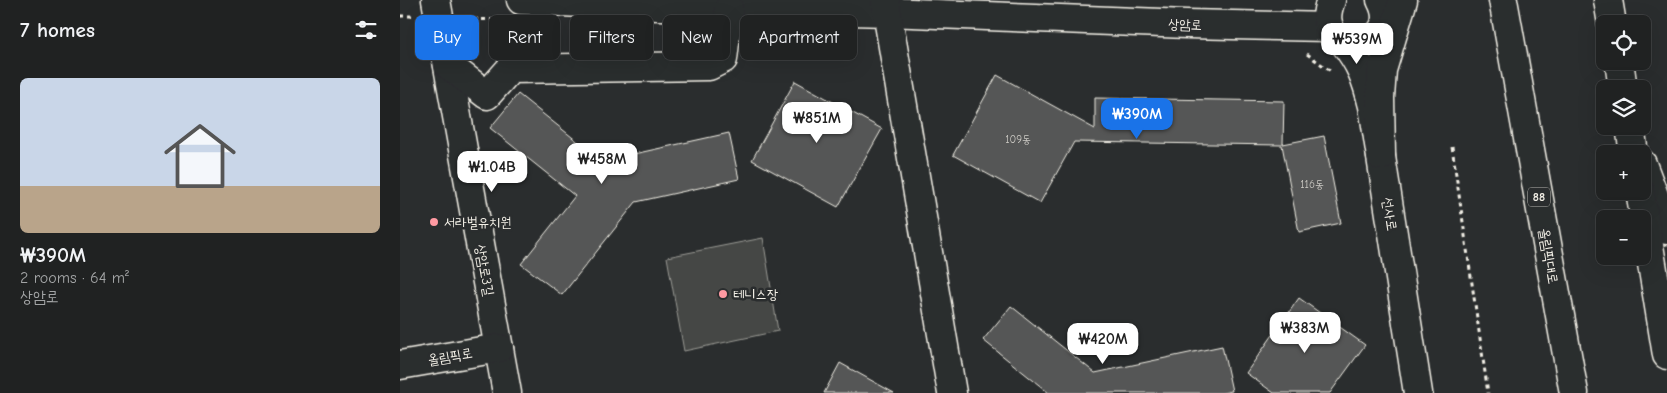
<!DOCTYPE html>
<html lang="en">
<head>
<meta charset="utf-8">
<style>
	:root { --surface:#202222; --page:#2d2f2f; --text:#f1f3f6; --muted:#a2a4a5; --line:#3d3f40; --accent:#1a73e8 }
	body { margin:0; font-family:"Comic Neue","Poor Story",sans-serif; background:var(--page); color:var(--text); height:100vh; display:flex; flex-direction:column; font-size:19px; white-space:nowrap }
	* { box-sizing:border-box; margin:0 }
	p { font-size:16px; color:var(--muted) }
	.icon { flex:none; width:28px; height:28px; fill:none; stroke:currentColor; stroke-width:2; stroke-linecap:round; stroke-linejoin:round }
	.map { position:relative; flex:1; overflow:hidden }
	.side { display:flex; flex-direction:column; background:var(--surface); width:400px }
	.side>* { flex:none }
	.guide { position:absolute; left:15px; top:15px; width:475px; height:45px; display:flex; gap:10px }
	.buttons { position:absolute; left:1196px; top:15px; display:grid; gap:10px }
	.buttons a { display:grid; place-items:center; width:55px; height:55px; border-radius:8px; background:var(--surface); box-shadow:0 5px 20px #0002,0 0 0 1px var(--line); font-size:25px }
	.price { position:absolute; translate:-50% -42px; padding:0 11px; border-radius:10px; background:#fff; color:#222; font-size:16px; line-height:32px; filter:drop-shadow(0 1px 2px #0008) }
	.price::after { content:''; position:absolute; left:50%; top:30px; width:15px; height:11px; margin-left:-8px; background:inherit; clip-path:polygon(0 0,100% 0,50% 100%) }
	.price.active { background:var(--accent); color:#fff }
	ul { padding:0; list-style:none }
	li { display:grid; align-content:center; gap:10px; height:265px; padding:0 20px }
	li span { display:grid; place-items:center; height:155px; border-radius:8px; color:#555 }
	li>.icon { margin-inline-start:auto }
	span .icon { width:90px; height:90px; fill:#fffc; stroke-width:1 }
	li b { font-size:21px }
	h2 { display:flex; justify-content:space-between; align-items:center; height:60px; padding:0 20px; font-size:21px }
	.pill { padding:0 18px; border-radius:8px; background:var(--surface); box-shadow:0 5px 20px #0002,0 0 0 1px var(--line); font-size:18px; line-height:45px }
	.pill.active { background:var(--accent); color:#fff }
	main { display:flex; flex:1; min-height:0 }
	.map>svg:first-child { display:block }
	.green { fill:#444645; stroke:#9c9c96 }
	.building { fill:#555756; stroke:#f4f1e8 }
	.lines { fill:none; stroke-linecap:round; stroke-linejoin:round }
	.minor-casing { stroke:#f4f1e8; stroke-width:31 }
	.major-casing { stroke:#f4f1e8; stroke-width:31 }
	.highway-casing { stroke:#f4f1e8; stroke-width:31 }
	.path { stroke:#f4f1e8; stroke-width:3; stroke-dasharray:4 4; stroke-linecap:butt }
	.minor { stroke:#2a2d2e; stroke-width:28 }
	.major { stroke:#2a2d2e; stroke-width:28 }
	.highway { stroke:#2a2d2e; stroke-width:28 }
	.poi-dot { fill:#ff9aa2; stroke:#2a2d2e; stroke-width:2 }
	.labels { text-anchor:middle; stroke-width:5; stroke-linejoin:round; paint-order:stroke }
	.number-label { font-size:11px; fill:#cccac4 }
	.shield { fill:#2a2d2e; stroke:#b7b6b0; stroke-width:1 }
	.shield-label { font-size:12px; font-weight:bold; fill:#f4f1e8 }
	.street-label { font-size:14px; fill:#f4f1e8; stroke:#2a2d2e }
	.poi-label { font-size:14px; fill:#f4f1e8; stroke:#2a2d2e; text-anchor:start }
</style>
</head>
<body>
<main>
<section class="side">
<h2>7 homes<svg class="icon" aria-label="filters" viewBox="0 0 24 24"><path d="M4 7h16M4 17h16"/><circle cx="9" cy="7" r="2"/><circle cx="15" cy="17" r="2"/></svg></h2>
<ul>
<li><span style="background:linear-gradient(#c9d6e8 70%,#b9a48a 0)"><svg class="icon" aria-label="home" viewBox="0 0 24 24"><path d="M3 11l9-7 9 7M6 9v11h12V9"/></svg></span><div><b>₩390M</b><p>2 rooms · 64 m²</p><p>상암로</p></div></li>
</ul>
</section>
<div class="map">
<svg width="1267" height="393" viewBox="0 0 1267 393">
	<rect width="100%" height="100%" fill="#2a2d2e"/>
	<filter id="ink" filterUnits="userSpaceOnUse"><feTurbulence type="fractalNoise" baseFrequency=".02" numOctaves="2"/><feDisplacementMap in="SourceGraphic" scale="10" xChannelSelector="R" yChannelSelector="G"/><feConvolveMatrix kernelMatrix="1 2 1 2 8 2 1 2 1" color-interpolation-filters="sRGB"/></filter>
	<g filter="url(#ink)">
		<polygon class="green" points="363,238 378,331 284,351 267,257"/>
		<g class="building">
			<polygon points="597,75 695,129 695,98 884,101 883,144 924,136 941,223 899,232 882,145 674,142 640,203 553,155"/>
			<polygon points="395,81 482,129 438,207 352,160"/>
			<polygon points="118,94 202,161 329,133 339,179 236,202 162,295 121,264 175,196 90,128"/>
			<polygon points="899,298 965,345 930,393 874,393 846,373"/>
			<polygon points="611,306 695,373 822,346 832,391 822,393 649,393 583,340"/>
			<polygon points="440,363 494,393 424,393"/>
		</g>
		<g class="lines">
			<g class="minor-casing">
				<g id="minor">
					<polyline points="36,0 107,393"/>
					<polyline points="121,0 222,5 487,12 787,24 929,27"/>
					<polyline points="485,0 552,393"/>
					<polyline points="48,65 87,95 110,69 309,66 323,59 329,8"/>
					<polyline points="0,365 99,348"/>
				</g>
			</g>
			<g class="major-casing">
				<g id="major">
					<path d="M931,0C907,62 1009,53 981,0"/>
					<path d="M943,41C961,64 966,78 973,106L1018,393"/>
				</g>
			</g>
			<g class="highway-casing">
				<g id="highway">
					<polyline points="1103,0 1174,393"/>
					<polyline points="1208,0 1212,24"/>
					<polyline points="1219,61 1223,89"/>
					<polyline points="1230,126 1234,154"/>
					<polyline points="981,156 980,97 982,70 1003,0"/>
					<polyline points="1242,164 1267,230"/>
					<polyline points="1240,191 1267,355"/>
				</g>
			</g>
			<g class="path">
				<polyline points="0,16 14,16"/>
				<polyline points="66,19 104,20"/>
				<polyline points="907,54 932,72"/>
				<polyline points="1052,147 1088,393"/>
			</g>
			<use href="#minor" class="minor"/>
			<use href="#major" class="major"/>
			<use href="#highway" class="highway"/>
		</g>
	</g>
	<g class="poi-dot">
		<circle cx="34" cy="222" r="5"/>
		<circle cx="323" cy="294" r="5"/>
	</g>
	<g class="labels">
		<g class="number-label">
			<text x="618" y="143">109동</text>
			<text x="912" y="188">116동</text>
		</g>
		<rect class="shield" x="1128" y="187.5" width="22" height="19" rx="4"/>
		<g class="shield-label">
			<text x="1139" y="201">88</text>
		</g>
		<g class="street-label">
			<text transform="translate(785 24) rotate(2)" y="5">상암로</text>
			<text transform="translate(990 214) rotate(81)" y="5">선사로</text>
			<text transform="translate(1149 256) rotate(80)" y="5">올림픽대로</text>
			<text transform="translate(85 270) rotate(80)" y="5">상암로3길</text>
			<text transform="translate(50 356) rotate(-10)" y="5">올림픽로</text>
		</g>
		<g class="poi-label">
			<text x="44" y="227">서라벌유치원</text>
			<text x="333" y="299">테니스장</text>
		</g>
	</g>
</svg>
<div class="buttons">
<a><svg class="icon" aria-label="locate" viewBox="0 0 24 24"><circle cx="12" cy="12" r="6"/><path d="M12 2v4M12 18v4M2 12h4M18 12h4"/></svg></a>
<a><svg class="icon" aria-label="layers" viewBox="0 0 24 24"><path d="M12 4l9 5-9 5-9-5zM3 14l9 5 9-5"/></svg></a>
<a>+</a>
<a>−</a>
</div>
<b class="price" style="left:957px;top:65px">₩539M</b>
<b class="price active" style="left:737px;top:140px">₩390M</b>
<b class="price" style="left:417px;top:144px">₩851M</b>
<b class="price" style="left:202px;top:185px">₩458M</b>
<b class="price" style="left:92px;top:193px">₩1.04B</b>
<b class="price" style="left:905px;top:354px">₩383M</b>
<b class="price" style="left:703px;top:365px">₩420M</b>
<div class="guide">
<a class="pill active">Buy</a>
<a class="pill">Rent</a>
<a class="pill">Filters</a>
<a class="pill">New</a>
<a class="pill">Apartment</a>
</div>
</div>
</main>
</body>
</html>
